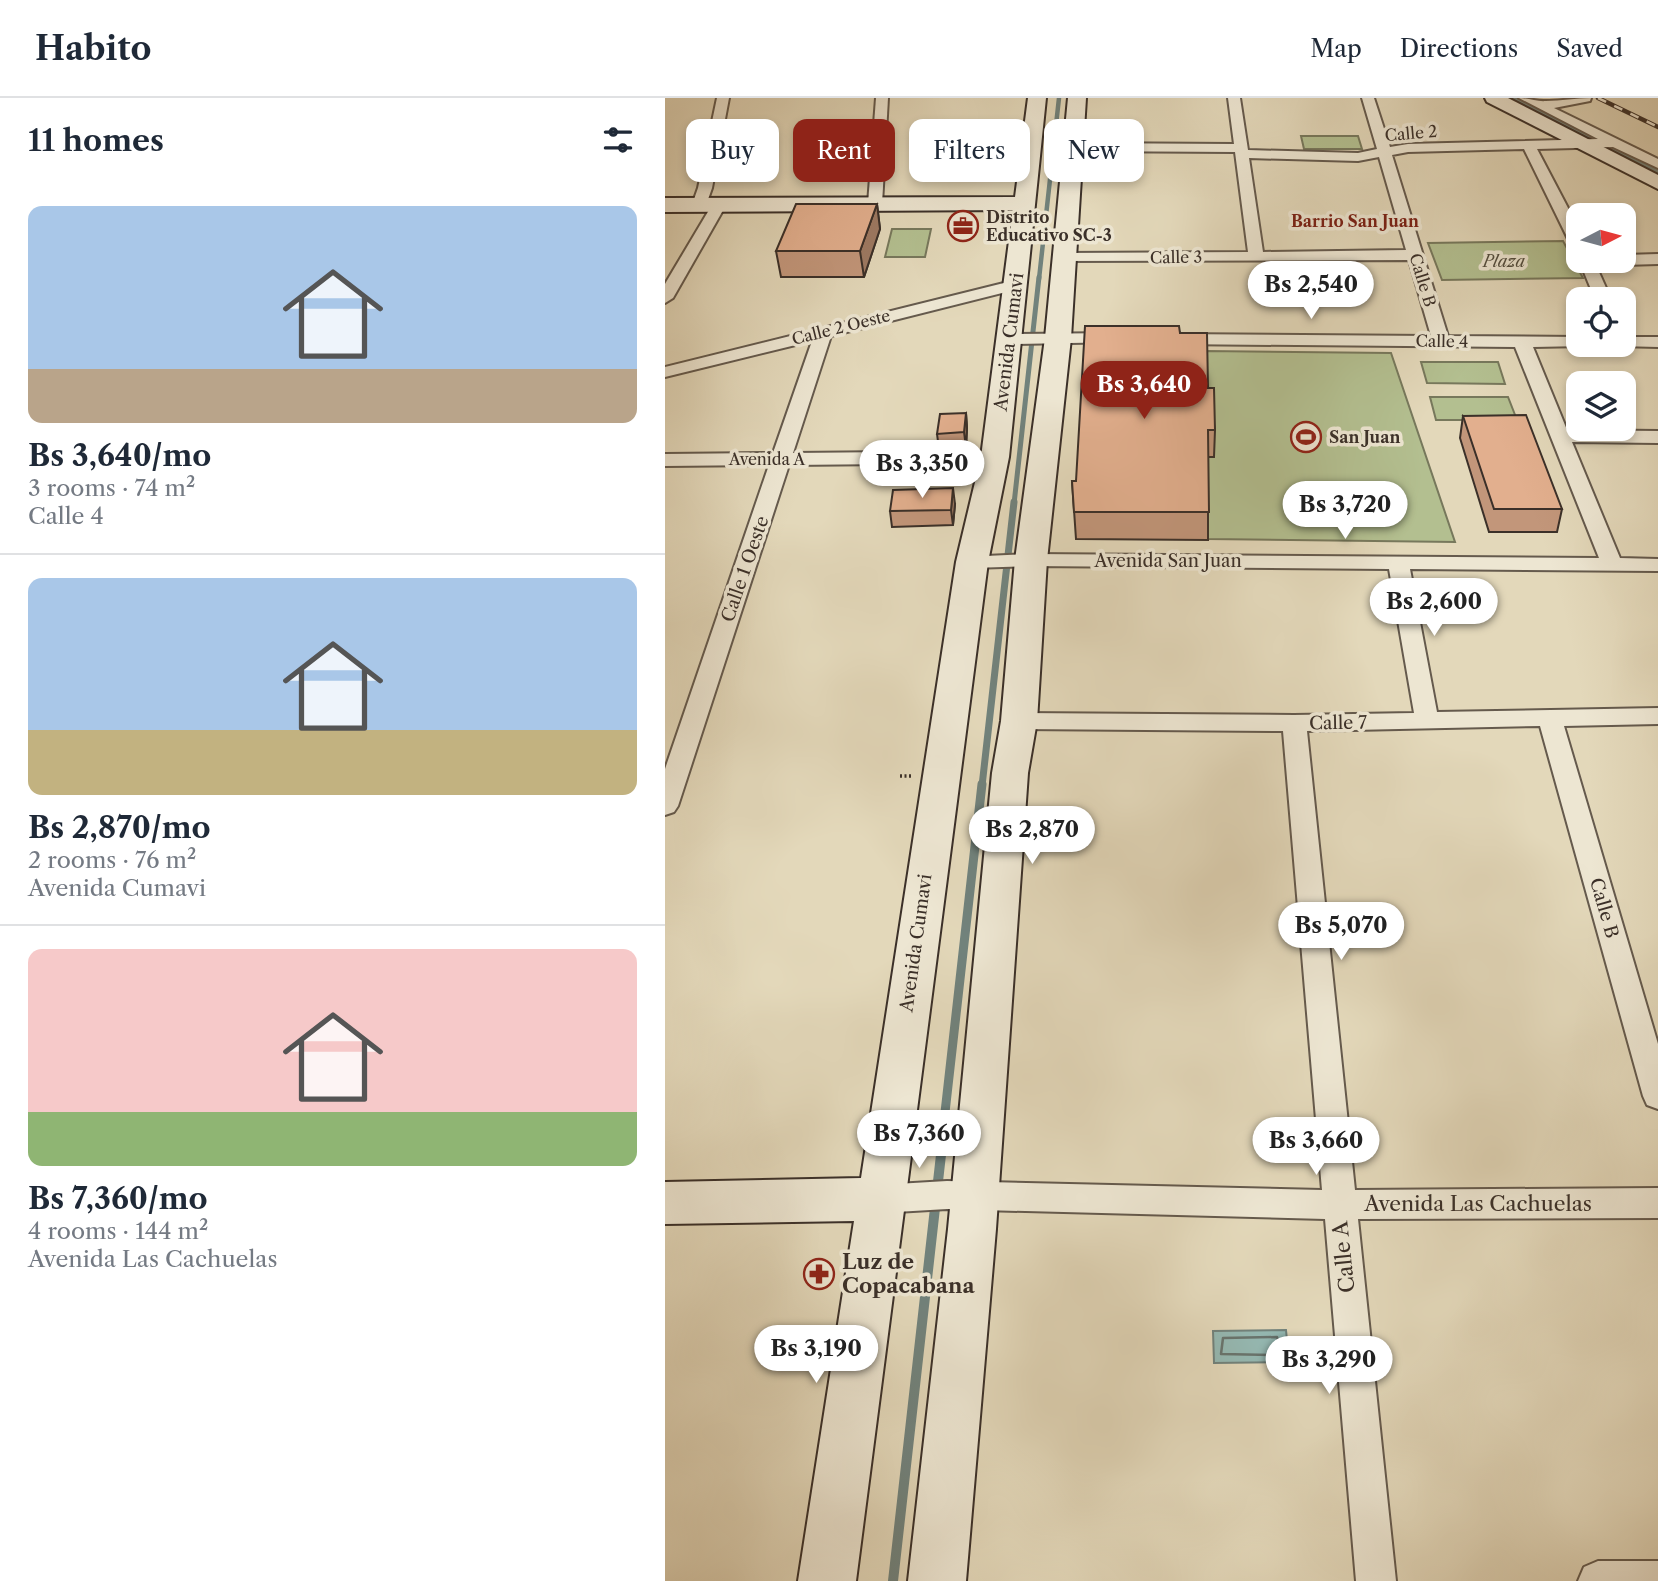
<!DOCTYPE html>
<html lang="en">
<head>
<meta charset="utf-8">
<style>
	:root { --surface:#fff; --page:#f6f6f7; --text:#1f2937; --muted:#747a83; --line:#e0e1e3; --accent:#8f2418 }
	body { margin:0; font-family:"Libre Caslon Text",serif; background:var(--page); color:var(--text); height:100vh; display:flex; flex-direction:column; font-size:26px; white-space:nowrap }
	* { box-sizing:border-box; margin:0 }
	p { font-size:23px; color:var(--muted) }
	.icon { flex:none; width:38px; height:38px; fill:none; stroke:currentColor; stroke-width:2; stroke-linecap:round; stroke-linejoin:round }
	.map { position:relative; flex:1; overflow:hidden }
	.details { display:flex; flex-direction:column; background:var(--surface); width:665px }
	.details>* { flex:none }
	.hud { position:absolute; left:21px; top:21px; width:665px; height:63px; display:flex; gap:14px }
	.needle { width:46px; rotate:84deg }
	.controls { position:absolute; left:901px; top:105px; display:grid; gap:14px }
	.controls a { display:grid; place-items:center; width:70px; height:70px; border-radius:14px; background:var(--surface); box-shadow:0 4px 10px #0003; font-size:35px }
	.price { position:absolute; translate:-50% -60px; padding:0 16px; border-radius:24px; background:#fff; color:#222; font-size:23px; line-height:46px; filter:drop-shadow(0 2px 4px #0008) }
	.price::after { content:''; position:absolute; left:50%; top:42px; width:21px; height:16px; margin-left:-10px; background:inherit; clip-path:polygon(0 0,100% 0,50% 100%) }
	.price.selected { background:var(--accent); color:#fff }
	ul { padding:0; list-style:none }
	li { display:grid; align-content:center; gap:14px; height:371px; padding:0 28px }
	li+li { border-top:2px solid var(--line) }
	li span { display:grid; place-items:center; height:217px; border-radius:14px; color:#555 }
	li>.icon { margin-inline-start:auto }
	span .icon { width:126px; height:126px; fill:#fffc; stroke-width:1 }
	li b { font-size:30px }
	h2 { display:flex; justify-content:space-between; align-items:center; height:84px; padding:0 28px; font-size:30px }
	.tag { padding:0 24px; border-radius:14px; background:var(--surface); box-shadow:0 4px 10px #0003; font-size:24px; line-height:63px }
	.tag.selected { background:var(--accent); color:#fff }
	header { display:flex; align-items:center; gap:42px; box-sizing:border-box; height:98px; padding:0 35px; background:var(--surface); border-bottom:2px solid var(--line) }
	header strong { font-size:33px }
	nav { display:flex; gap:38px; margin-inline-start:auto; font-size:24px }
	main { display:flex; flex:1; min-height:0 }
	.map>svg:first-child { display:block }
	.green { fill:#b3bf90; stroke:#77785c; stroke-width:2 }
	.water { fill:#95b9b3; stroke:#71827c; stroke-width:2 }
	.lines { fill:none; stroke-linecap:round; stroke-linejoin:round }
	.shore { stroke:#68746e; stroke-width:2.5 }
	.stream-far4 { stroke:#71827c; stroke-width:4.5 }
	.stream-far3 { stroke:#71827c; stroke-width:5 }
	.stream-far2 { stroke:#71827c; stroke-width:7 }
	.stream-far1 { stroke:#71827c; stroke-width:9 }
	.stream { stroke:#71827c; stroke-width:10 }
	.street-casing { stroke:#655a4d; stroke-width:4 }
	.secondary-casing { stroke:#3b3029; stroke-width:4 }
	.path { stroke:#3b3029; stroke-width:3.5; stroke-dasharray:2 2.5; stroke-linecap:butt }
	.street { fill:#ede6d2; fill-rule:evenodd }
	.secondary { fill:#ede6d2; fill-rule:evenodd }
	.rail-casing { stroke:#3b3029; stroke-width:4.5 }
	.rail { stroke:#ede6d2; stroke-width:2.5; stroke-dasharray:9; stroke-linecap:butt }
	.wall { fill:#c2967a; stroke:#3b3029; stroke-width:2 }
	.shaded-wall { fill:#9e7a63; stroke:#3b3029; stroke-width:2 }
	.building { fill:#e2af8e; stroke:#3b3029; stroke-width:2 }
	.labels { text-anchor:middle; stroke-width:7; stroke-linejoin:round; paint-order:stroke }
	.far-street-label { font-size:16px; fill:#3b3029; stroke:#ede6d2 }
	.far-poi-label { font-size:16px; font-weight:bold; fill:#3b3029; stroke:#ede6d2; text-anchor:start }
	.far-neighbourhood-label { font-size:16px; font-weight:bold; fill:#7a1f14; stroke:#ede6d2 }
	.far-park-label { font-size:16px; font-style:italic; fill:#534d3e; stroke:#ede6d2 }
	.street-label { font-size:18px; fill:#3b3029; stroke:#ede6d2 }
	.near-street-label { font-size:21px; fill:#3b3029; stroke:#ede6d2 }
	.near-poi-label { font-size:21px; font-weight:bold; fill:#3b3029; stroke:#ede6d2; text-anchor:start }
</style>
</head>
<body>
<header>
<strong>Habito</strong>
<nav><a>Map</a><a>Directions</a><a>Saved</a></nav>
</header>
<main>
<section class="details">
<h2>11 homes<svg class="icon" aria-label="filters" viewBox="0 0 24 24"><path d="M4 7h16M4 17h16"/><circle cx="9" cy="7" r="2"/><circle cx="15" cy="17" r="2"/></svg></h2>
<ul>
<li><span style="background:linear-gradient(#a9c7e8 75%,#b9a48a 0)"><svg class="icon" aria-label="home" viewBox="0 0 24 24"><path d="M3 11l9-7 9 7M6 9v11h12V9"/></svg></span><div><b>Bs 3,640/mo</b><p>3 rooms · 74 m²</p><p>Calle 4</p></div></li>
<li><span style="background:linear-gradient(#a9c7e8 70%,#c2b280 0)"><svg class="icon" aria-label="home" viewBox="0 0 24 24"><path d="M3 11l9-7 9 7M6 9v11h12V9"/></svg></span><div><b>Bs 2,870/mo</b><p>2 rooms · 76 m²</p><p>Avenida Cumavi</p></div></li>
<li><span style="background:linear-gradient(#f6c9c9 75%,#8fb573 0)"><svg class="icon" aria-label="home" viewBox="0 0 24 24"><path d="M3 11l9-7 9 7M6 9v11h12V9"/></svg></span><div><b>Bs 7,360/mo</b><p>4 rooms · 144 m²</p><p>Avenida Las Cachuelas</p></div></li>
</ul>
</section>
<div class="map">
<svg width="993" height="1483" viewBox="0 0 993 1483">
	<rect width="100%" height="100%" fill="#e3d8ba"/>
	<filter id="stains"><feTurbulence type="fractalNoise" baseFrequency=".00286" numOctaves="4"/><feColorMatrix values="0 0 0 0 .2 0 0 0 0 .09 0 0 0 0 .02 0 0 0 .5 -.17"/></filter>
	<radialGradient id="worn" r=".72"><stop offset=".6" stop-color="#630" stop-opacity="0"/><stop offset="1" stop-color="#630" stop-opacity=".3"/></radialGradient>
	<g class="green">
		<polygon points="636,38 693,38 697,51 639,51"/>
		<polygon points="227,131 266,131 260,159 220,159"/>
		<polygon points="898,143 918,180 777,182 763,145"/>
		<polygon points="540,253 726,255 790,444 543,441"/>
		<polygon points="756,264 833,264 840,286 762,285"/>
		<polygon points="765,299 843,299 852,322 771,322"/>
	</g>
	<polygon class="water" points="621,1232 624,1264 549,1265 548,1233"/>
	<g class="lines">
		<polygon class="shore" points="612,1239 616,1253 613,1257 556,1256 558,1240"/>
		<g class="stream-far4">
			<polyline points="847,0 993,73"/>
			<polyline points="374,181 394,0"/>
		</g>
		<polyline class="stream-far3" points="349,406 374,179"/>
		<polyline class="stream-far2" points="317,688 349,404"/>
		<polyline class="stream-far1" points="277,1041 317,686"/>
		<polyline class="stream" points="228,1483 278,1039"/>
		<g class="street-casing">
			<g id="street">
				<polygon points="52,0 64,0 47,90 41,107 34,111 27,107 33,90"/>
				<polygon points="211,0 223,0 217,106 210,110 203,106"/>
				<path d="M563,0H575L583,52L693,55L712,51L697,0H709L725,49L743,46L933,41L854,0C863,0 873,4 881,3C896,3 911,0 926,0L925,3L889,10L993,61V70L948,49L872,51L914,131V152L906,147L859,51L743,54L727,57L783,238L914,239V247L920,248L868,249L902,332L993,333V345L907,344L955,460L993,461V473L745,471L772,614L993,610V626L899,628L993,946V1011L982,1007L978,998L875,628L642,633L690,1092L993,1090V1120L693,1121L731,1483H691L660,1121L282,1111L214,1115L202,1111L198,1101L202,1091L214,1087L282,1083L657,1092L618,633L354,631L345,629L342,623L345,617L354,615L629,617L749,615L724,471L366,468L307,470L299,469L296,464L299,459L366,456L934,460L850,249L506,246L497,241L506,236L766,238L744,162L392,163L390,160L398,155L583,154L570,54L407,53L400,49L407,45L569,46ZM714,59L741,152L598,154L584,60L693,63Z"/>
				<polygon points="54,103 61,107 8,200 0,205 0,186 47,107"/>
				<polygon points="993,156 993,166 959,167 952,163 959,163 959,157"/>
				<polygon points="914,162 929,163 946,201 930,201"/>
				<polygon points="351,182 359,187 357,190 166,238 128,355 330,353 340,359 330,365 124,367 13,708 9,714 0,717 0,671 104,367 0,368 0,356 108,355 147,243 0,279 0,269"/>
				<polygon points="453,235 459,236 462,240 459,244 346,246 337,241 346,236"/>
				<polygon points="959,239 993,239 993,249 953,248 959,247"/>
				<polygon points="933,1463 993,1463 993,1483 913,1483 919,1469"/>
			</g>
		</g>
		<g class="secondary-casing">
			<g id="secondary">
				<polygon points="363,0 381,0 344,359 323,464 191,1483 133,1483 189,1123 0,1126 0,1084 196,1080 291,464 316,359 348,112 0,114 0,100 350,99"/>
				<polygon points="403,0 421,0 406,240 382,462 372,623 363,675 331,1131 301,1483 243,1483 283,1131 327,675 336,623 350,462 380,240"/>
				<polygon points="820,0 843,0 993,77 993,91 822,4"/>
			</g>
		</g>
		<polyline class="path" points="235,678 246,678"/>
		<use href="#street" class="street"/>
		<use href="#secondary" class="secondary"/>
		<g class="rail-casing">
			<polyline id="rail" points="933,0 993,29"/>
		</g>
		<use href="#rail" class="rail"/>
	</g>
	<g class="wall">
		<polygon points="212,106 215,131 199,179 116,179 111,153"/>
		<polygon points="515,235 543,290 550,332 549,359 543,359 543,442 411,441 407,383 411,383"/>
		<polygon points="301,315 302,330 301,349 274,351 272,336"/>
		<polygon points="798,318 897,411 892,434 824,434 795,340"/>
		<polygon points="290,406 288,427 227,429 225,413"/>
	</g>
	<g class="shaded-wall">
		<polygon points="212,106 215,131 199,179 195,153"/>
		<polygon points="301,315 302,330 301,349 299,334"/>
		<polygon points="288,390 290,406 288,427 286,412"/>
	</g>
	<g class="building">
		<polygon points="131,106 212,106 195,153 111,153"/>
		<polygon points="420,228 514,228 515,235 542,235 543,290 549,290 550,332 543,332 544,414 409,414 407,383 411,383"/>
		<polygon points="301,315 299,334 272,336 275,316"/>
		<polygon points="861,317 897,411 829,411 798,318"/>
		<polygon points="288,390 286,412 225,413 228,392"/>
	</g>
	<defs>
		<g id="office-ring" transform="scale(1.575)"><circle r="9.5" fill="#ede6d2" stroke="#8f2418" stroke-width="1.5"/><path d="M-6-3h4V-5.5h4V-3h4V5H-6ZM-1-4.5V-3h2v-1.5ZM-6 0V1H6V0Z" fill="#8f2418"/></g>
		<g id="stadium-ring" transform="scale(1.575)"><circle r="9.5" fill="#ede6d2" stroke="#8f2418" stroke-width="1.5"/><path d="M0-5a6.5 5 0 1 0 0 10a6.5 5 0 1 0 0-10ZM-3.5-1.8h7v3.6h-7Z" fill="#8f2418"/></g>
		<g id="pharmacy-ring" transform="scale(1.575)"><circle r="9.5" fill="#ede6d2" stroke="#8f2418" stroke-width="1.5"/><path d="M-2-6h4v4h4v4h-4v4h-4v-4h-4v-4h4Z" fill="#8f2418"/></g>
	</defs>
	<g fill-rule="evenodd">
		<use href="#office-ring" x="298" y="128"/>
		<use href="#stadium-ring" x="641" y="339"/>
		<use href="#pharmacy-ring" x="154" y="1176"/>
	</g>
	<g class="labels">
		<g class="far-street-label">
			<text transform="translate(746 35) rotate(-5)" y="6">Calle 2</text>
			<text transform="translate(511 159) rotate(-1)" y="6">Calle 3</text>
			<text transform="translate(758 182) rotate(73)" y="6">Calle B</text>
			<text transform="translate(176 229) rotate(-14)" y="6">Calle 2 Oeste</text>
			<text transform="translate(777 243) rotate(1)" y="6">Calle 4</text>
			<text x="102" y="367">Avenida A</text>
		</g>
		<g class="far-poi-label">
			<text x="321" y="125">Distrito<tspan x="321" dy="18">Educativo SC-3</tspan></text>
			<text x="664" y="345">San Juan</text>
		</g>
		<g class="far-neighbourhood-label">
			<text x="690" y="129">Barrio San Juan</text>
		</g>
		<g class="far-park-label">
			<text x="839" y="169">Plaza</text>
		</g>
		<g class="street-label">
			<text transform="translate(344 244) rotate(-83)" y="6">Avenida Cumavi</text>
			<text x="503" y="469">Avenida San Juan</text>
			<text transform="translate(80 471) rotate(-71)" y="6">Calle 1 Oeste</text>
			<text transform="translate(673 625) rotate(-1)" y="6">Calle 7</text>
			<text transform="translate(939 810) rotate(74)" y="6">Calle B</text>
			<text transform="translate(251 845) rotate(-82)" y="6">Avenida Cumavi</text>
		</g>
		<g class="near-street-label">
			<text x="813" y="1113">Avenida Las Cachuelas</text>
			<text transform="translate(679 1159) rotate(-96)" y="7">Calle A</text>
		</g>
		<g class="near-poi-label">
			<text x="177" y="1171">Luz de<tspan x="177" dy="24">Copacabana</tspan></text>
		</g>
	</g>
	<rect width="100%" height="100%" filter="url(#stains)"/>
	<rect width="100%" height="100%" fill="url(#worn)"/>
</svg>
<div class="controls">
<a><svg class="needle" viewBox="-14 -14 28 28"><path d="M0-13l5 13h-10z" fill="#e53935"/><path d="M0 13l5-13h-10z" fill="#747a83"/></svg></a>
<a><svg class="icon" aria-label="locate" viewBox="0 0 24 24"><circle cx="12" cy="12" r="6"/><path d="M12 2v4M12 18v4M2 12h4M18 12h4"/></svg></a>
<a><svg class="icon" aria-label="layers" viewBox="0 0 24 24"><path d="M12 4l9 5-9 5-9-5zM3 14l9 5 9-5"/></svg></a>
</div>
<b class="price" style="left:646px;top:223px">Bs 2,540</b>
<b class="price selected" style="left:479px;top:323px">Bs 3,640</b>
<b class="price" style="left:257px;top:402px">Bs 3,350</b>
<b class="price" style="left:680px;top:443px">Bs 3,720</b>
<b class="price" style="left:769px;top:540px">Bs 2,600</b>
<b class="price" style="left:367px;top:768px">Bs 2,870</b>
<b class="price" style="left:676px;top:864px">Bs 5,070</b>
<b class="price" style="left:254px;top:1072px">Bs 7,360</b>
<b class="price" style="left:651px;top:1079px">Bs 3,660</b>
<b class="price" style="left:151px;top:1287px">Bs 3,190</b>
<b class="price" style="left:664px;top:1298px">Bs 3,290</b>
<div class="hud">
<a class="tag">Buy</a>
<a class="tag selected">Rent</a>
<a class="tag">Filters</a>
<a class="tag">New</a>
</div>
</div>
</main>
</body>
</html>
